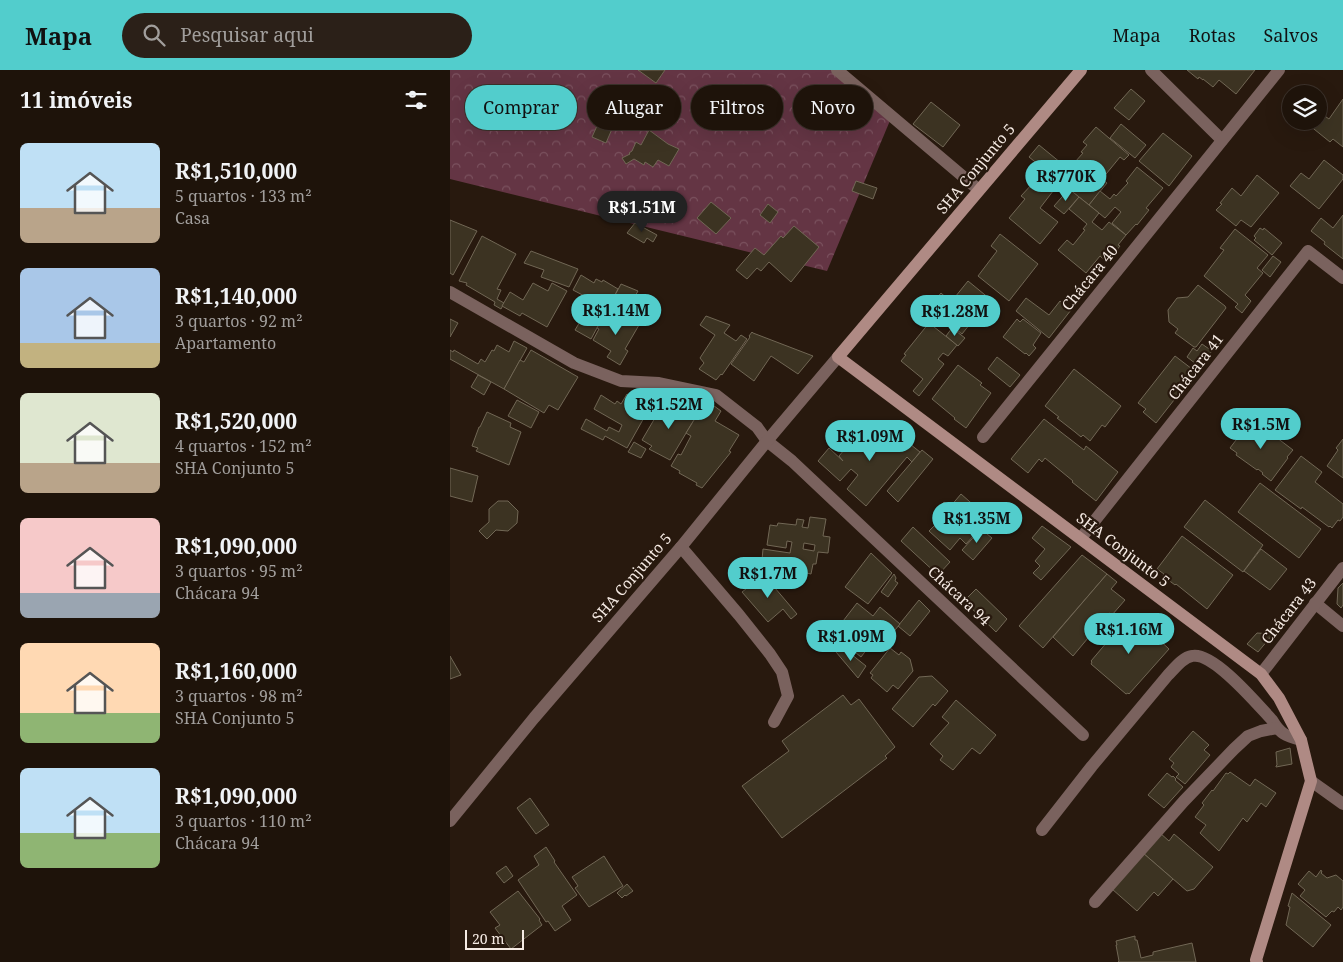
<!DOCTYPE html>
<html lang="pt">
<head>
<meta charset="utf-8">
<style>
	:root { --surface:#1e130a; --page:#2b2018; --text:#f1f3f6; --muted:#a19e9c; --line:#3c322b; --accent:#52cdcc }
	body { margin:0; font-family:"Noto Serif",serif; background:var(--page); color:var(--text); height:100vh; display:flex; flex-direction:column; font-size:19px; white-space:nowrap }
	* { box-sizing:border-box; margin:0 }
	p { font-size:16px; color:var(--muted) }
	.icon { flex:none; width:28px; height:28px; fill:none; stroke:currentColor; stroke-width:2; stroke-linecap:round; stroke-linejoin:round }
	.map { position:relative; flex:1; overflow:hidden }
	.side { display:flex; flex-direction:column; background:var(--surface); width:450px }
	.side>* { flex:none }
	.hud { position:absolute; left:15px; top:15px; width:475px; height:45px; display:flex; gap:10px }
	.fabs { position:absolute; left:832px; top:15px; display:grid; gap:10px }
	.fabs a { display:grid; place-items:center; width:45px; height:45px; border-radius:50%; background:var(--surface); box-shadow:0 5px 20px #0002,0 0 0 1px var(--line); font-size:25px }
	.scale { position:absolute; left:15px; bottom:12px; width:59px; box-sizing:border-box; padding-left:5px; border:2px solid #f5eae3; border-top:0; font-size:14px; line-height:18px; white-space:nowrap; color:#f5eae3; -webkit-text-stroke:4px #28190e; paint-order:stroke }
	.price { position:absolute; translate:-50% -42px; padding:0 11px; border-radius:18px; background:var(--accent); color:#111; font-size:16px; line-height:32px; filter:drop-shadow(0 1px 2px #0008) }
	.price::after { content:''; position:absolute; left:50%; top:30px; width:15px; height:11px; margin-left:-8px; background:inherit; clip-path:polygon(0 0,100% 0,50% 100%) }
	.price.active { background:#222; color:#fff }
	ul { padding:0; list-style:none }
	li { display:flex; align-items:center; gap:15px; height:125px; padding:0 20px }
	li span { display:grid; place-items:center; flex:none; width:140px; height:100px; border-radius:8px; color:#555 }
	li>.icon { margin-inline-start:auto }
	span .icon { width:60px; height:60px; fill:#fffc; stroke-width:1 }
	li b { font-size:21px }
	h2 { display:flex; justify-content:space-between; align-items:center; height:60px; padding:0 20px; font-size:21px }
	.chip { padding:0 18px; border-radius:22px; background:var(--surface); box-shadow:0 5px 20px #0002,0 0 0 1px var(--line); font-size:18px; line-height:45px }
	.chip.active { background:var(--accent); color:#111 }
	header { display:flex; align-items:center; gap:30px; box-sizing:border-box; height:70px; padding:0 25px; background:var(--accent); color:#111 }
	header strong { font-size:24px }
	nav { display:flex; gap:28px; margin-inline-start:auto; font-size:18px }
	.search { width:350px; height:45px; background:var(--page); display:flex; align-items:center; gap:12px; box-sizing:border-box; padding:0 18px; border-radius:28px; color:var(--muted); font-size:19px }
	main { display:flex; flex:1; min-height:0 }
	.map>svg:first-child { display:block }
	.forest { fill:url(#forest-crowns) }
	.building { fill:#3c3322; stroke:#716755; fill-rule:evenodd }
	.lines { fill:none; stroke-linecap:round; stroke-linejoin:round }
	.street { stroke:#7a625e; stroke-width:12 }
	.secondary { stroke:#af8a84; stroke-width:12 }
	.labels { text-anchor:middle; stroke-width:4.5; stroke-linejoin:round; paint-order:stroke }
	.street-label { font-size:15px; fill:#f5eae3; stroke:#28190e }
</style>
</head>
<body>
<header>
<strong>Mapa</strong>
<div class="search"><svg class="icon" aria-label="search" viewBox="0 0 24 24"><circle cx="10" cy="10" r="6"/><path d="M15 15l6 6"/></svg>Pesquisar aqui</div>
<nav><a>Mapa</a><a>Rotas</a><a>Salvos</a></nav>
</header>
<main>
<section class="side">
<h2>11 imóveis<svg class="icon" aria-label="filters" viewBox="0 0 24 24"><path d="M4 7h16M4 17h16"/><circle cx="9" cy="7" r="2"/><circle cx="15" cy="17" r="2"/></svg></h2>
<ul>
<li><span style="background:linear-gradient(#bfe0f5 65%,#b9a48a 0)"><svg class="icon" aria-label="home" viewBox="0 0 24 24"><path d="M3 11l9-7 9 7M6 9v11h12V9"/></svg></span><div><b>R$1,510,000</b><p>5 quartos · 133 m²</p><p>Casa</p></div></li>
<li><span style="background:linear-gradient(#a9c7e8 75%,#c2b280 0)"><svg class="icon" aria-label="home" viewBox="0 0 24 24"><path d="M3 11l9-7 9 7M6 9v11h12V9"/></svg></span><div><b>R$1,140,000</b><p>3 quartos · 92 m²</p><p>Apartamento</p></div></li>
<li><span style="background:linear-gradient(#dfe7d0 70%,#b9a48a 0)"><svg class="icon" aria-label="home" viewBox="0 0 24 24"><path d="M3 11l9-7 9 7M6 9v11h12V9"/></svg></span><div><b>R$1,520,000</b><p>4 quartos · 152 m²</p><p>SHA Conjunto 5</p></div></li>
<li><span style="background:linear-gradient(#f6c9c9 75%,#9aa5b1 0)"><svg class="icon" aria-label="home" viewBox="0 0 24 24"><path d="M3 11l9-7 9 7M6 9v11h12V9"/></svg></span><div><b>R$1,090,000</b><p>3 quartos · 95 m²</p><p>Chácara 94</p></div></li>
<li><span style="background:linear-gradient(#ffd9b3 70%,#8fb573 0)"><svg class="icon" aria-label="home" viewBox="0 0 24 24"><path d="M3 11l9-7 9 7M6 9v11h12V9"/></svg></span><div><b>R$1,160,000</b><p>3 quartos · 98 m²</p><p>SHA Conjunto 5</p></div></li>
<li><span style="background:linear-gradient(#bfe0f5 65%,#8fb573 0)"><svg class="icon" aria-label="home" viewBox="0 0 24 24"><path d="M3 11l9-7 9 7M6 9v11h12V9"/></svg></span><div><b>R$1,090,000</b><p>3 quartos · 110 m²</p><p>Chácara 94</p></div></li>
</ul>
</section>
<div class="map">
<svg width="893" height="892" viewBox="0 0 893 892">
	<defs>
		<pattern id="forest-crowns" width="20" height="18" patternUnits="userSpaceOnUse" patternTransform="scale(1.25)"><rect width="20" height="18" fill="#643544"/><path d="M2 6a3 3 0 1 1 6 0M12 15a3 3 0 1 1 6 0" fill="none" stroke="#7b525f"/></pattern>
	</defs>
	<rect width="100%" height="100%" fill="#28190e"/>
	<polygon class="forest" points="0,0 390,0 444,41 377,201 0,109"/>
	<g class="building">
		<polygon points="188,0 215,0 206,13"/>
		<polygon points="737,0 805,0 786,24 769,10 763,17 753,9 753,10 749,7 748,9"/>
		<polygon points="681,19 695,31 679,50 664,38"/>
		<polygon points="893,29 893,77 883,69 880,72 859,55 862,51 869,51 869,42 879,49"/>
		<polygon points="154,30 171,38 156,73 142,67 151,47 147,45"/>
		<polygon points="481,32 510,55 493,77 463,54"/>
		<polygon points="206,36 216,44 207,52 199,44"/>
		<polygon points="270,42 277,46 270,59 262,54"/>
		<polygon points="671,54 696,75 685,88 660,68"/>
		<polygon points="646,57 679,85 674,90 670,87 652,109 657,113 639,135 579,87 589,75 622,102 628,95 625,92 633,83 631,82 637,75 633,72"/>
		<polygon points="199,60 218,74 229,79 219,96 208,90 203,97 195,92 194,95 184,89 176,94 172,88 180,84 179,83 182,81 186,72 191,75"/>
		<polygon points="713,63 742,86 719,116 689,91"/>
		<polygon points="874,90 893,105 893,109 869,139 840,116 851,103 859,109"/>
		<polygon points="687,97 713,118 696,138 699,140 687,155 686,154 676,165 662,153 671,142 665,137 655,148 639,135 650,121 660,129 664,124 666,126 678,113 676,111"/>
		<polygon points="595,100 610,112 590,138 608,152 590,174 559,148 575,129 571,126"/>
		<polygon points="807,105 829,123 801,157 791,150 786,156 766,140 772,134 770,133 782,118 791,126"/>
		<polygon points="406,111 427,118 423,129 402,121"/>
		<polygon points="619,119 629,127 614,144 604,136"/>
		<polygon points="629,127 649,143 642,152 652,160 659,152 676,165 668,175 670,176 657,192 650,186 636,203 608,180 617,170 623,175 635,160 633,159 637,154 619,139"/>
		<polygon points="261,132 281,148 266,164 247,148"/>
		<polygon points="318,134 328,142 320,153 310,145"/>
		<polygon points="893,145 893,189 874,174 875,172 861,161 871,148 883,158"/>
		<polygon points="0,150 27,161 3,205 0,203"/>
		<polygon points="185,153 207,165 203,172 197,168 194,173 177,163"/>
		<polygon points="344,156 369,177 341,212 319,192 311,201 307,198 297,209 286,200 305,178 314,185 331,166 333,168"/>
		<polygon points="810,158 813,160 814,158 832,173 822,185 804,170 806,168 804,166"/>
		<polygon points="785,159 818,185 807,198 813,203 795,225 801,231 792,243 785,237 788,234 754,206 774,180 770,178"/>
		<polygon points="550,164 588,194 559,231 528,206 547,181 541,176"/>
		<polygon points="32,166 66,184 47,219 51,220 47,229 54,233 51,239 44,235 45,232 16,215 17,213 9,211"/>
		<polygon points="81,181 128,199 119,217 91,207 94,200 74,193"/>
		<polygon points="823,186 831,192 820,207 812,200"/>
		<polygon points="131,205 144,213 146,209 152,212 153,210 168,219 141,269 125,260 134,245 132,244 135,239 136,240 142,230 123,220"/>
		<polygon points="518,211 540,229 512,264 479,237 491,223 501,232"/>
		<polygon points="83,213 98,221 102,213 117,221 97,257 72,243 70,246 52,236 60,222 73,230"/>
		<polygon points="171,214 188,221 176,242 171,239 169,242 165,240 162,245 156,242"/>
		<polygon points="748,215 775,236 776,238 746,277 744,277 725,263 728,259 719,252 718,240 727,228 738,227"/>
		<polygon points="576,228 599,245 610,231 621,240 599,268 566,241"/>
		<polygon points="155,244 166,251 170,244 189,255 175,279 178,281 170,295 157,287 161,281 143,270 149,259 147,258"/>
		<polygon points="256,246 280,255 274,263 286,271 291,265 297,269 272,305 271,304 266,310 249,299 254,293 250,288 265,265 250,255"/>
		<polygon points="0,249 8,253 0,267"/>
		<polygon points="567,249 570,252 573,249 591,263 583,275 586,278 579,286 576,283 575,284 553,267"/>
		<polygon points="479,253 507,275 498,286 493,283 488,289 494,294 469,326 463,321 473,309 451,291 456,285 454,284"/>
		<polygon points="502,258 515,268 508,276 496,266"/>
		<polygon points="302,262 303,263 363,286 348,304 321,286 304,311 281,294 300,267 299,266"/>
		<polygon points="64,271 77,278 54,319 0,289 0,280 3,282 4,280 28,294 31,289 35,292 42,280 44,281 47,275 59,282"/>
		<polygon points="752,274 762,281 750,297 737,287 743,278 747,281"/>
		<polygon points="81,280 128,307 108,340 99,335 94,343 54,319 70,290 74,292"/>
		<polygon points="725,286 746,302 706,353 693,342 696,339 688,333"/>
		<polygon points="547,287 570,305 560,317 538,299"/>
		<polygon points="508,295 532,313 530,315 541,323 516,358 504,349 505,348 482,329"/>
		<polygon points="624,299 671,336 655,357 652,355 640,371 633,365 631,367 625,362 607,348 609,347 595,336"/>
		<polygon points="28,305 41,312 34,325 21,317"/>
		<polygon points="177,324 200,337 177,378 155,366 153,370 131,359 136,349 157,361 159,357 169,362 172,355 144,339 151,325 165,334 167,331 171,334"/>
		<polygon points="67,330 89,342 81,358 58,346"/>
		<polygon points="229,332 248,343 220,390 199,379 202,376 192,370 212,336 223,342"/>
		<polygon points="260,333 271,341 265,351 289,365 279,381 281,382 252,418 246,415 247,413 229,403 230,401 221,396 228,384 231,385 241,366 236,363 249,342 253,344"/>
		<polygon points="37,342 61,353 60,357 71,362 59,395 26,381 28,378 22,376 29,357 30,357"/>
		<polygon points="594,349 634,380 636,376 668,402 646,431 622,412 623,411 595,388 592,392 589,389 578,403 561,389"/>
		<polygon points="802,349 843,380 837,387 838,388 821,411 812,404 813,403 808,399 807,400 786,385 787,383 780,378"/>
		<polygon points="436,355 470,382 462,392 457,387 416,436 397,419 408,405 401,399 390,411 368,391 379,378 393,391 389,386 405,367 410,371 414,366 422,372"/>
		<polygon points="893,369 893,408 877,396 888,380 886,378"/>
		<polygon points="184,372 196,379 191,388 178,382"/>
		<polygon points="472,380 483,389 448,432 437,421"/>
		<polygon points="851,386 872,402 865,412 893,434 893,447 890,451 888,450 882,458 880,456 879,457 852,437 851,439 825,420"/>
		<polygon points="0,398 28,406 22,432 0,426"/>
		<polygon points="810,413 871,459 849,488 788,442"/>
		<polygon points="511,424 528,439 521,448 525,451 518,459 525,464 516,474 510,468 500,480 479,461 486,454 483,451 489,445 485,442 494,432 500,437"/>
		<polygon points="755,430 813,475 793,502 734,457"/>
		<polygon points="48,431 58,431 68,441 67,453 58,461 46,460 37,469 29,461 39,452 39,439"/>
		<path d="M360,447L376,449L373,466L380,467L378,483L368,482L366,494H363L361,504L352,502L351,507L345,506L346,501L337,500L338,494L312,490L313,479L340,483L342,472L337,471L336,478L317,475L320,455L327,456L328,453L346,455L347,449L354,450L352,457L358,458ZM354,473L365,475L364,481L353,479Z"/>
		<polygon points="592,456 621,477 591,510 583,503 590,496 585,491 595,479 582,468"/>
		<polygon points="463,457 500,492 488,505 451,471"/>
		<polygon points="531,459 542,468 523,490 512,480"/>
		<polygon points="732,466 783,505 757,539 726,514 725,515 713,506 714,504 707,499"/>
		<polygon points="811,479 837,499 820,520 794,501"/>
		<polygon points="421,483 442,503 418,534 395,517"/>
		<polygon points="632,485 657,504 593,578 569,556"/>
		<polygon points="444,504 446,508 445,511 448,513 438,527 431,522"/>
		<polygon points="657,504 667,512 661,519 675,530 662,545 660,543 658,544 623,586 603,567"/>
		<polygon points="314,505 347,544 341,549 333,539 318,552 292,522"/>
		<polygon points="893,513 893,535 891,538 887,534 888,518"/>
		<polygon points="526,519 557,549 546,562 514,531"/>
		<polygon points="469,530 480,541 460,566 448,556"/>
		<polygon points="407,533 423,546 430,537 450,554 435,572 427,566 411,587 383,564"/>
		<polygon points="680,545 700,563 702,563 705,566 719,579 679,624 678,623 676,624 641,594 642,592 641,591"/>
		<polygon points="807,563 823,564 808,582 797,574"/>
		<polygon points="391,576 416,596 408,608 386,582"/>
		<polygon points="440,578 449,585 451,582 460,589 463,601 448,619 443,615 437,622 421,608 423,605 420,603"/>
		<polygon points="0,586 11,605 0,609"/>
		<polygon points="482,606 498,621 485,636 483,634 463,657 442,639 469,607"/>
		<polygon points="393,625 401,635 409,629 445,677 435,686 437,688 332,768 292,716 339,681 332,671"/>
		<polygon points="506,630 546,665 530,684 522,678 503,700 490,690 493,686 480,674 499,653 492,647"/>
		<polygon points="743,661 759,675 754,680 760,685 735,714 726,707 729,704 721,697 724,693 719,689"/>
		<polygon points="840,678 842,694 826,697 826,696 827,695 826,682"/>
		<polygon points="780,702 800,716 805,709 826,723 816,737 811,733 797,752 793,748 769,781 750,763 756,755 745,747 754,735 752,733 762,720 763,721 776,703 778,704"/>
		<polygon points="717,703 722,707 723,706 726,709 725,710 733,717 714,738 698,725"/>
		<polygon points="80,728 99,755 86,764 67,738"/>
		<polygon points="710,763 719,771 724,764 763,797 744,819 737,821 693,783"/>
		<polygon points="96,777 105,791 104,792 127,825 112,836 121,850 105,861 98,851 96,852 68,810 89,795 84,786"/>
		<polygon points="693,783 723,809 708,826 704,822 687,841 662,819"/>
		<polygon points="154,786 173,816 139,837 125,818 128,816 122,807"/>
		<polygon points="56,796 63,806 54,813 46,803"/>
		<polygon points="871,800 872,802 871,803 877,808 886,805 893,811 893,837 891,840 888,837 884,842 882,841 876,847 850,826 855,820 848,814 859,801 866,807"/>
		<polygon points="177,814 183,821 176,826 175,825 172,828 167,823"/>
		<polygon points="68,821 90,849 89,850 92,855 61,879 45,858 50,855 40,842"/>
		<polygon points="842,823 881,855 863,877 836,855 840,837 838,836"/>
		<polygon points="685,866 685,870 687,870 691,888 703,885 703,882 742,873 746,892 668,892 669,891 666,875 667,875 666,871"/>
	</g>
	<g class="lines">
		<g class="street">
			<polyline points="387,0 529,120"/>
			<polyline points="701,0 772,70"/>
			<polyline points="0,222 124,293 171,311 209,313 266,325 307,357 317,371 342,391 633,665"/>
			<polyline points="533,367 829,0"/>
			<polyline points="631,468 858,181 893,208"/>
			<polyline points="231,477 289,545 320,584 332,602 338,626 324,652"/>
			<polyline points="865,533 893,556"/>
			<polyline points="811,604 893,498"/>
			<polyline points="861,711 893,734"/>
			<polyline points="0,751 84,648 231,477 317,371 388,287"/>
			<path d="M592,760L642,696L718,605C724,599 733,587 742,586C763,581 808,635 822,650C830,664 836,666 851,670"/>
			<polyline points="645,832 734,731 784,679 798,666 811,661 827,658"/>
		</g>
		<polyline class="secondary" points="631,0 388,287 811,604 829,628 851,670 861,711 806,890 807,892"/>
	</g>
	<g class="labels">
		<g class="street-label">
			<text transform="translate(526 99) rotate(-50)" y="5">SHA Conjunto 5</text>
			<text transform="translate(640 208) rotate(-51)" y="5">Chácara 40</text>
			<text transform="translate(746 297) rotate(-52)" y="5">Chácara 41</text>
			<text transform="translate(673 480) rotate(37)" y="5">SHA Conjunto 5</text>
			<text transform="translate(182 508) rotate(-49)" y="5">SHA Conjunto 5</text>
			<text transform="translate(509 526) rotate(43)" y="5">Chácara 94</text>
			<text transform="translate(839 541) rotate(-52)" y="5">Chácara 43</text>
		</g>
	</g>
</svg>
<div class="fabs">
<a><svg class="icon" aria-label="layers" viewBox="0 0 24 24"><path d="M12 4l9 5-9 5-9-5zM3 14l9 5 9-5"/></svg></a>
</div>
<div class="scale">20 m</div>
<b class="price" style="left:616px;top:132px">R$770K</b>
<b class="price active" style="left:192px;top:163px">R$1.51M</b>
<b class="price" style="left:166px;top:266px">R$1.14M</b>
<b class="price" style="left:505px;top:267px">R$1.28M</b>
<b class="price" style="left:219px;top:360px">R$1.52M</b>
<b class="price" style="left:811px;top:380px">R$1.5M</b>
<b class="price" style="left:420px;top:392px">R$1.09M</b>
<b class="price" style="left:527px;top:474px">R$1.35M</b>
<b class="price" style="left:318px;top:529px">R$1.7M</b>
<b class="price" style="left:679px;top:585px">R$1.16M</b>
<b class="price" style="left:401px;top:592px">R$1.09M</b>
<div class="hud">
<a class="chip active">Comprar</a>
<a class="chip">Alugar</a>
<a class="chip">Filtros</a>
<a class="chip">Novo</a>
</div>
</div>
</main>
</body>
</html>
